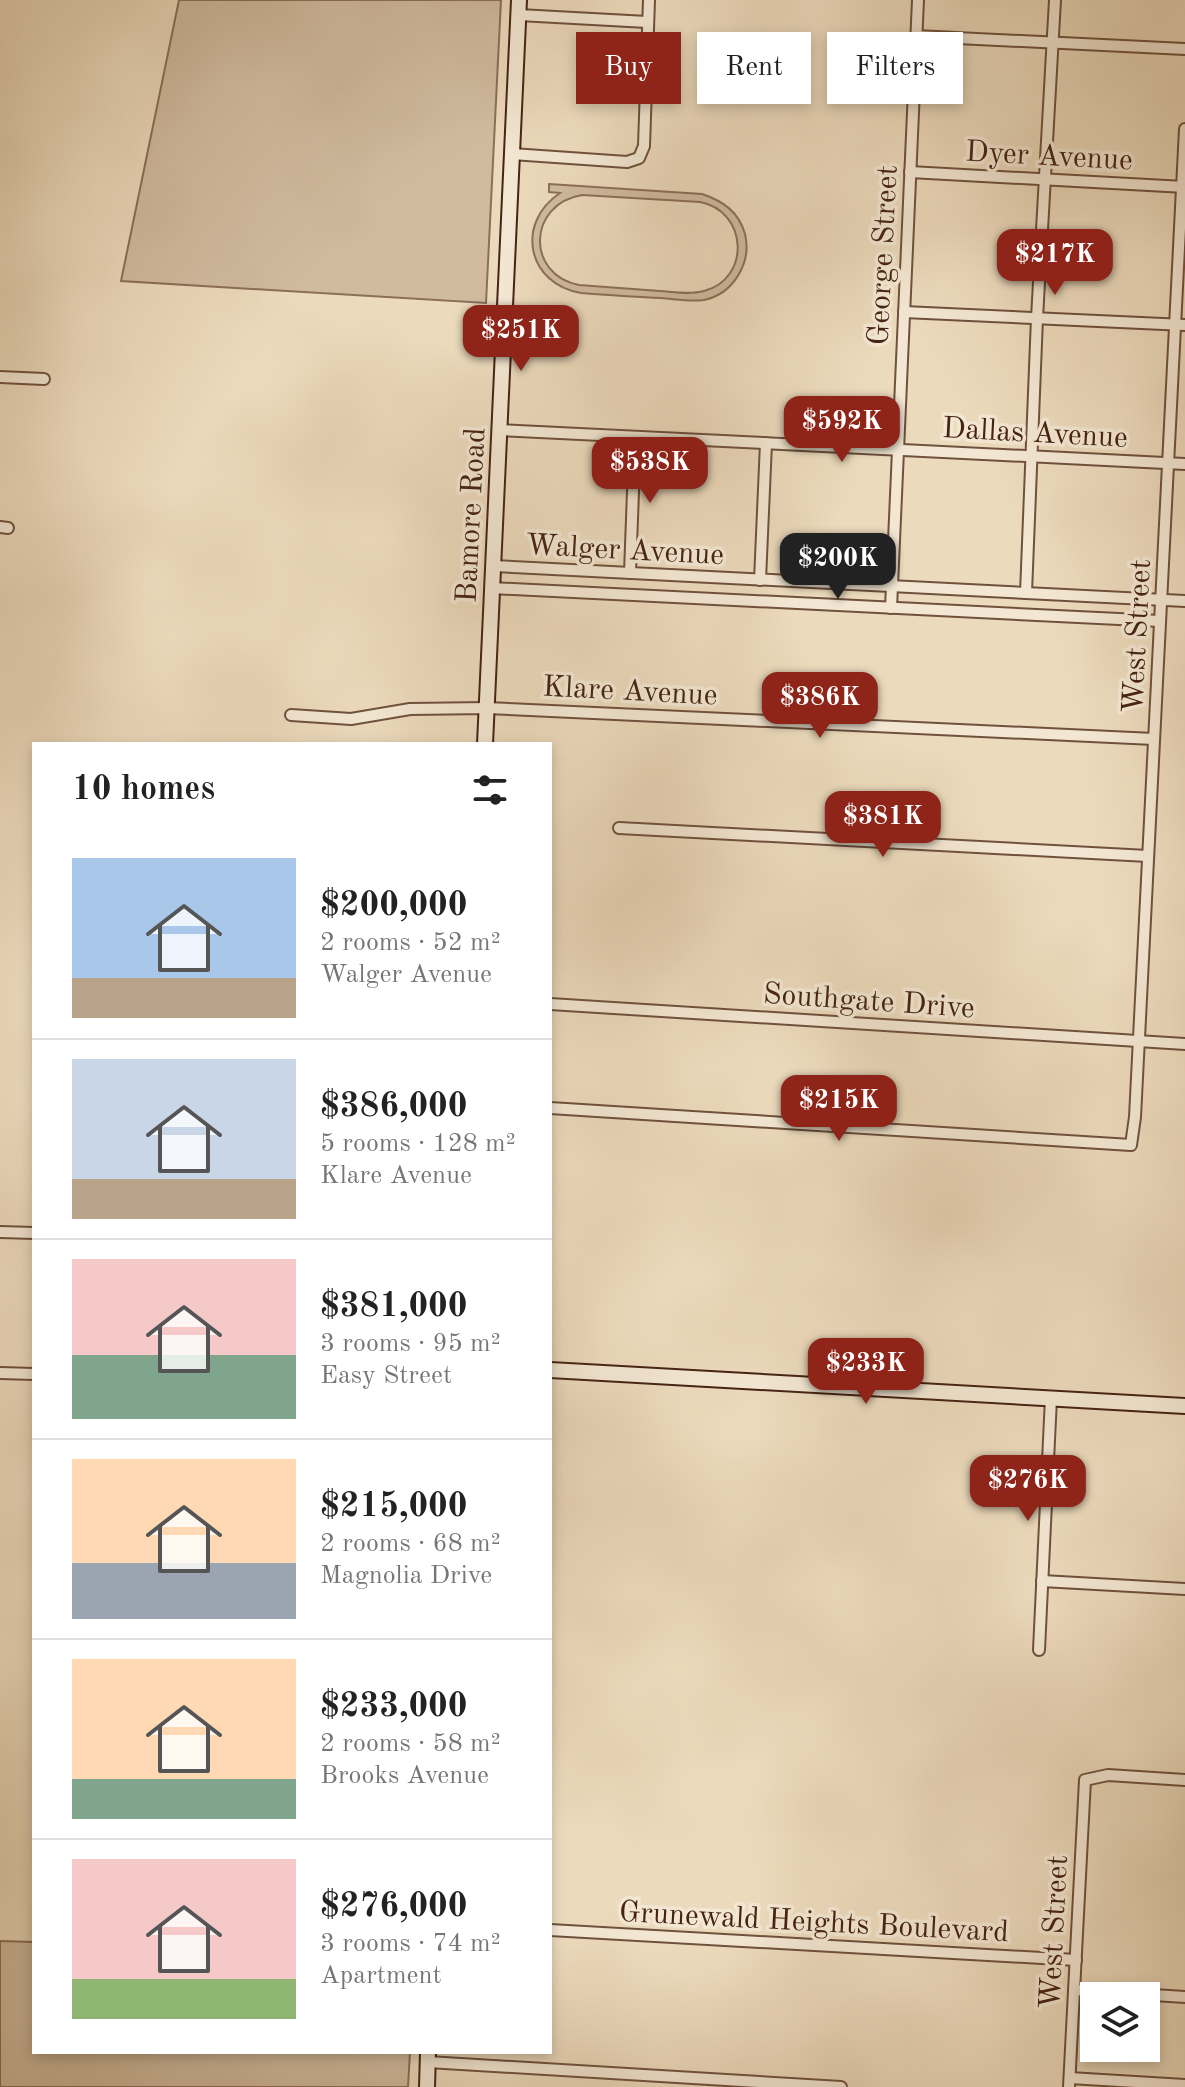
<!DOCTYPE html>
<html lang="en">
<head>
<meta charset="utf-8">
<style>
	:root { --surface:#fff; --page:#f6f6f6; --text:#222; --muted:#767676; --line:#e0e0e0; --accent:#8f2418 }
	body { margin:0; font-family:"Old Standard TT",serif; background:var(--page); color:var(--text); height:100vh; display:flex; flex-direction:column; font-size:30px; white-space:nowrap }
	* { box-sizing:border-box; margin:0 }
	p { font-size:26px; color:var(--muted) }
	.icon { flex:none; width:44px; height:44px; fill:none; stroke:currentColor; stroke-width:2; stroke-linecap:round; stroke-linejoin:round }
	.map { position:relative; flex:1; overflow:hidden }
	.panel { position:absolute; left:32px; top:742px; width:520px; height:1312px; display:flex; flex-direction:column; background:var(--surface); border-radius:0px; box-shadow:0 4px 12px #0003 }
	.panel>* { flex:none }
	.banner { position:absolute; left:576px; top:32px; width:488px; height:72px; display:flex; gap:16px }
	.controls { position:absolute; left:1080px; top:1982px; display:grid; gap:16px }
	.controls a { display:grid; place-items:center; width:80px; height:80px; border-radius:0px; background:var(--surface); box-shadow:0 4px 12px #0003; font-size:40px }
	.price { position:absolute; translate:-50% -68px; padding:0 18px; border-radius:16px; background:var(--accent); color:#fff; font-size:26px; line-height:52px; filter:drop-shadow(0 2px 4px #0008) }
	.price::after { content:''; position:absolute; left:50%; top:48px; width:24px; height:18px; margin-left:-12px; background:inherit; clip-path:polygon(0 0,100% 0,50% 100%) }
	.price.on { background:#222; color:#fff }
	ul { padding:0; list-style:none }
	li { display:flex; align-items:center; gap:24px; height:200px; padding:0 40px }
	li+li { border-top:2px solid var(--line) }
	li span { display:grid; place-items:center; flex:none; width:224px; height:160px; border-radius:0px; color:#555 }
	li>.icon { margin-inline-start:auto }
	span .icon { width:96px; height:96px; fill:#fffc; stroke-width:1 }
	li b { font-size:34px }
	h2 { display:flex; justify-content:space-between; align-items:center; height:96px; padding:0 40px; font-size:34px }
	.pill { padding:0 28px; border-radius:0px; background:var(--surface); box-shadow:0 4px 12px #0003; font-size:28px; line-height:72px }
	.pill.on { background:var(--accent); color:#fff }
	.map>svg:first-child { display:block }
	.green { fill:#d0bb9f; stroke:#8b6f59; stroke-width:2; fill-rule:evenodd }
	.lines { fill:none; stroke-linecap:round; stroke-linejoin:round }
	.street-casing { stroke:#70513d; stroke-width:14 }
	.secondary-casing { stroke:#462313; stroke-width:18 }
	.street { stroke:#f3e7d3; stroke-width:10 }
	.secondary { stroke:#f3e7d3; stroke-width:14 }
	.labels { text-anchor:middle; stroke-width:7; stroke-linejoin:round; paint-order:stroke }
	.street-label { font-size:30px; fill:#462313; stroke:#f3e7d3 }
</style>
</head>
<body>
<div class="map">
<svg width="1185" height="2087" viewBox="0 0 1185 2087">
	<rect width="100%" height="100%" fill="#ecdabc"/>
	<filter id="stains"><feTurbulence type="fractalNoise" baseFrequency=".0025" numOctaves="4"/><feColorMatrix values="0 0 0 0 .2 0 0 0 0 .09 0 0 0 0 .02 0 0 0 .5 -.17"/></filter>
	<radialGradient id="worn" r=".72"><stop offset=".6" stop-color="#630" stop-opacity="0"/><stop offset="1" stop-color="#630" stop-opacity=".3"/></radialGradient>
	<g class="green">
		<polygon points="179,0 501,0 486,303 121,281"/>
		<path d="M549,184L702,194C723,201 739,212 745,234C752,263 733,294 704,300C690,302 675,299 661,298C634,297 607,295 581,293C527,284 515,223 560,193L549,192ZM582,195L700,202C748,211 751,279 704,291C690,295 674,292 660,291C633,289 606,287 579,285C525,274 528,204 582,195Z"/>
		<polygon points="0,1941 34,1942 34,2052 410,2052 408,2087 0,2087"/>
	</g>
	<g class="lines">
		<g class="street-casing">
			<g id="street">
				<polyline points="519,15 647,22"/>
				<polyline points="916,36 1185,49"/>
				<polyline points="512,154 627,162 639,158 644,146 649,0"/>
				<polyline points="910,172 1185,187"/>
				<polyline points="904,312 1185,325"/>
				<polyline points="0,377 44,379"/>
				<polyline points="500,430 1185,464"/>
				<polyline points="0,527 8,528"/>
				<polyline points="493,566 1185,601"/>
				<polyline points="630,573 635,437"/>
				<polyline points="760,580 766,443"/>
				<polyline points="492,588 1160,621"/>
				<polyline points="1026,593 1037,318 1055,0"/>
				<polyline points="891,608 918,0"/>
				<polyline points="291,715 351,719 410,709 487,708 1154,739"/>
				<polyline points="619,828 1148,856"/>
				<polyline points="550,1004 1185,1044"/>
				<polyline points="550,1108 1131,1145 1135,1117 1185,129"/>
				<polyline points="0,1232 34,1233"/>
				<polyline points="0,1373 34,1374"/>
				<polyline points="1042,1581 1185,1589"/>
				<polyline points="1039,1650 1051,1398"/>
				<polyline points="550,1930 1076,1960"/>
				<polyline points="1074,1990 1185,1997"/>
				<polyline points="428,2062 841,2087"/>
				<polyline points="1070,2078 1185,2085"/>
				<polyline points="1069,2087 1085,1780 1108,1775 1185,1780"/>
			</g>
		</g>
		<g class="secondary-casing">
			<g id="secondary">
				<polyline points="485,744 519,0"/>
				<polyline points="550,1370 1185,1406"/>
				<polyline points="427,2087 428,2052"/>
			</g>
		</g>
		<use href="#street" class="street"/>
		<use href="#secondary" class="secondary"/>
	</g>
	<g class="labels">
		<g class="street-label">
			<text transform="translate(1049 155) rotate(3)" y="10">Dyer Avenue</text>
			<text transform="translate(882 255) rotate(-87)" y="10">George Street</text>
			<text transform="translate(1035 432) rotate(3)" y="10">Dallas Avenue</text>
			<text transform="translate(470 515) rotate(-87)" y="10">Bamore Road</text>
			<text transform="translate(625 549) rotate(3)" y="10">Walger Avenue</text>
			<text transform="translate(1136 636) rotate(-87)" y="10">West Street</text>
			<text transform="translate(630 690) rotate(3)" y="10">Klare Avenue</text>
			<text transform="translate(869 1000) rotate(4)" y="10">Southgate Drive</text>
			<text transform="translate(814 1921) rotate(3)" y="10">Grunewald Heights Boulevard</text>
			<text transform="translate(1053 1932) rotate(-87)" y="10">West Street</text>
		</g>
	</g>
	<rect width="100%" height="100%" filter="url(#stains)"/>
	<rect width="100%" height="100%" fill="url(#worn)"/>
</svg>
<div class="controls">
<a><svg class="icon" aria-label="layers" viewBox="0 0 24 24"><path d="M12 4l9 5-9 5-9-5zM3 14l9 5 9-5"/></svg></a>
</div>
<b class="price" style="left:1055px;top:297px">$217K</b>
<b class="price" style="left:521px;top:373px">$251K</b>
<b class="price" style="left:842px;top:464px">$592K</b>
<b class="price" style="left:650px;top:505px">$538K</b>
<b class="price on" style="left:838px;top:601px">$200K</b>
<b class="price" style="left:820px;top:740px">$386K</b>
<b class="price" style="left:883px;top:859px">$381K</b>
<b class="price" style="left:839px;top:1143px">$215K</b>
<b class="price" style="left:866px;top:1406px">$233K</b>
<b class="price" style="left:1028px;top:1523px">$276K</b>
<div class="banner">
<a class="pill on">Buy</a>
<a class="pill">Rent</a>
<a class="pill">Filters</a>
</div>
<section class="panel">
<h2>10 homes<svg class="icon" aria-label="filters" viewBox="0 0 24 24"><path d="M4 7h16M4 17h16"/><circle cx="9" cy="7" r="2"/><circle cx="15" cy="17" r="2"/></svg></h2>
<ul>
<li><span style="background:linear-gradient(#a9c7e8 75%,#b9a48a 0)"><svg class="icon" aria-label="home" viewBox="0 0 24 24"><path d="M3 11l9-7 9 7M6 9v11h12V9"/></svg></span><div><b>$200,000</b><p>2 rooms · 52 m²</p><p>Walger Avenue</p></div></li>
<li><span style="background:linear-gradient(#c9d6e8 75%,#b9a48a 0)"><svg class="icon" aria-label="home" viewBox="0 0 24 24"><path d="M3 11l9-7 9 7M6 9v11h12V9"/></svg></span><div><b>$386,000</b><p>5 rooms · 128 m²</p><p>Klare Avenue</p></div></li>
<li><span style="background:linear-gradient(#f6c9c9 60%,#7fa58c 0)"><svg class="icon" aria-label="home" viewBox="0 0 24 24"><path d="M3 11l9-7 9 7M6 9v11h12V9"/></svg></span><div><b>$381,000</b><p>3 rooms · 95 m²</p><p>Easy Street</p></div></li>
<li><span style="background:linear-gradient(#ffd9b3 65%,#9aa5b1 0)"><svg class="icon" aria-label="home" viewBox="0 0 24 24"><path d="M3 11l9-7 9 7M6 9v11h12V9"/></svg></span><div><b>$215,000</b><p>2 rooms · 68 m²</p><p>Magnolia Drive</p></div></li>
<li><span style="background:linear-gradient(#ffd9b3 75%,#7fa58c 0)"><svg class="icon" aria-label="home" viewBox="0 0 24 24"><path d="M3 11l9-7 9 7M6 9v11h12V9"/></svg></span><div><b>$233,000</b><p>2 rooms · 58 m²</p><p>Brooks Avenue</p></div></li>
<li><span style="background:linear-gradient(#f6c9c9 75%,#8fb573 0)"><svg class="icon" aria-label="home" viewBox="0 0 24 24"><path d="M3 11l9-7 9 7M6 9v11h12V9"/></svg></span><div><b>$276,000</b><p>3 rooms · 74 m²</p><p>Apartment</p></div></li>
</ul>
</section>
</div>
</body>
</html>
